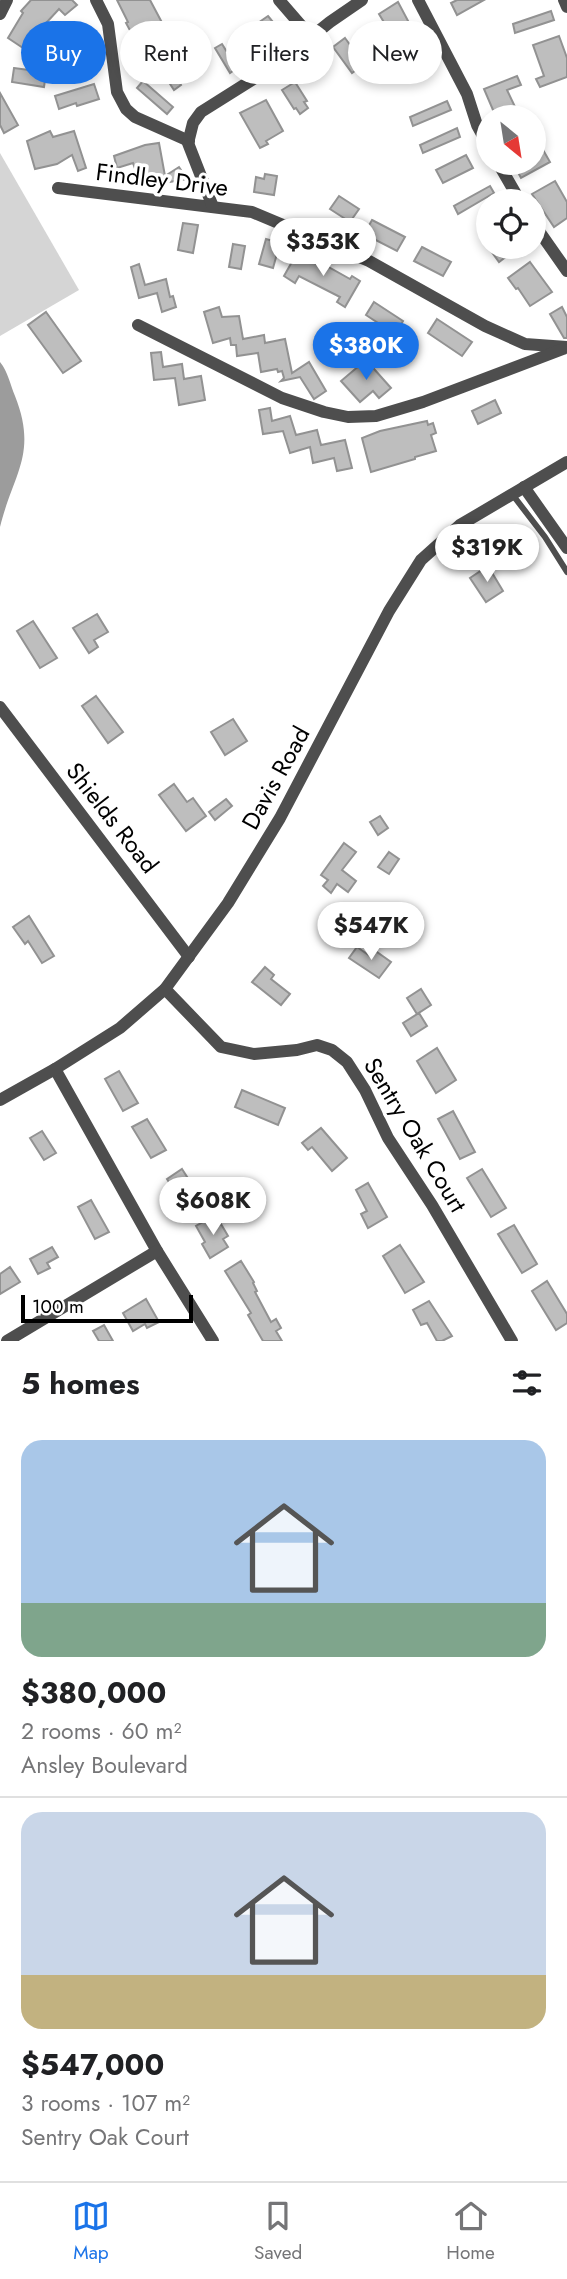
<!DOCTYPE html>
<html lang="en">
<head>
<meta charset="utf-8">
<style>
	:root { --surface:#fff; --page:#f6f6f6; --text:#202124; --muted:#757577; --line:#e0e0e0; --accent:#1a73e8 }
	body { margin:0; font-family:Jost,sans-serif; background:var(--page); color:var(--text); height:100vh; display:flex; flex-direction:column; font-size:26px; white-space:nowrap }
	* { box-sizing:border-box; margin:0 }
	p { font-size:23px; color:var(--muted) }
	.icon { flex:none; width:38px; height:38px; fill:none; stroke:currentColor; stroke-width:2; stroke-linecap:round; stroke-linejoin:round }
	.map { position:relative; height:1341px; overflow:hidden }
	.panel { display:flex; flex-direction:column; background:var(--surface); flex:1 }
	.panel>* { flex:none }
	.banner { position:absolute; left:21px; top:21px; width:525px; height:63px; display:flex; gap:14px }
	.needle { width:46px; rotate:150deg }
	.tools { position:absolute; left:476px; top:105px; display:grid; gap:14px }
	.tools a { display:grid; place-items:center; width:70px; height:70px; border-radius:50%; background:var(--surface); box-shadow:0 4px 10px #0003; font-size:35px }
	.scale { position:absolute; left:21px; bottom:18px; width:172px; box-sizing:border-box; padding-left:7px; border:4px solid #000; border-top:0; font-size:19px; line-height:24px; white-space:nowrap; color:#000; -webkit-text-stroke:5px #fff; paint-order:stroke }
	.price { position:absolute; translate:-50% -60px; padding:0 16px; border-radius:24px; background:#fff; color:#222; font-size:23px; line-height:46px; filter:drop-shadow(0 2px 4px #0008) }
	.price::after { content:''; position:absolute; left:50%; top:42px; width:21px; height:16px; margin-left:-10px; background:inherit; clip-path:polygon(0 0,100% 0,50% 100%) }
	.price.on { background:var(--accent); color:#fff }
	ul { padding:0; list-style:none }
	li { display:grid; align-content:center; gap:14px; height:371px; padding:0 21px }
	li+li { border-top:2px solid var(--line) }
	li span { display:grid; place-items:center; height:217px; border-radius:21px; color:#555 }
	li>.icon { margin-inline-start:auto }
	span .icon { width:126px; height:126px; fill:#fffc; stroke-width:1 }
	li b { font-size:30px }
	h2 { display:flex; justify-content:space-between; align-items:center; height:84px; padding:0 21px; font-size:30px }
	.chip { padding:0 24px; border-radius:32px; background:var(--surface); box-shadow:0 4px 10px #0003; font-size:24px; line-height:63px }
	.chip.on { background:var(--accent); color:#fff }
	.menu { display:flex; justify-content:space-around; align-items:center; height:98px; border-top:2px solid var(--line); background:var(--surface); font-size:19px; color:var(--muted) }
	.menu a { display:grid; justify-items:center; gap:4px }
	.menu .on { color:var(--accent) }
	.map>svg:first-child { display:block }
	.green { fill:#d5d5d5 }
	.water { fill:#9c9c9c }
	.building { fill:#bebebe; stroke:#929292; stroke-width:2 }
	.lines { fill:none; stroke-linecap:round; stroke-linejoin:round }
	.lane { stroke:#4e4e4e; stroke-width:6 }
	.street { stroke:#4e4e4e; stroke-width:12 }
	.labels { text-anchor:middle; stroke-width:7; stroke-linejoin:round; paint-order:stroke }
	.street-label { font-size:24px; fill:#000; stroke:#fff }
</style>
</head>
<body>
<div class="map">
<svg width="567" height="1341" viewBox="0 0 567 1341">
	<rect width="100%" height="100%" fill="#fff"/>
	<polygon class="green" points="0,153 79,290 0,336"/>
	<path class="water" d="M0,362C8,372 10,384 15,396C38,454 13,474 0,527Z"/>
	<g class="building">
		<polygon points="31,0 72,0 77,5 65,15 59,9 23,48 8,38 23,13 21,11"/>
		<polygon points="117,0 150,0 167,32 169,30 173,38 138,58 133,50 139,47 126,23 128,22"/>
		<polygon points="457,0 484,0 457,15 451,3"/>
		<polygon points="398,2 415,34 397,44 379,14"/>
		<polygon points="551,11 554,20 515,33 513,24"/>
		<polygon points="268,16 286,38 276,46 258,23"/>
		<polygon points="85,26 91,40 63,51 57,38"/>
		<polygon points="559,36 567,58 567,77 540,87 536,79 544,76 533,45"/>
		<polygon points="345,38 364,64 352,73 333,47"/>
		<polygon points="222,44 237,68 230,73 215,48"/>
		<polygon points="93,58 94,72 70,76 59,69 59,63"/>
		<polygon points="167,62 181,85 174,90 159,67"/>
		<polygon points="14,68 66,75 66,77 45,80 44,87 12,82"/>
		<polygon points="517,76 521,85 507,90 518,113 510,117 496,117 484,89"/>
		<polygon points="143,81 173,107 167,114 137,88"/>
		<polygon points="295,82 307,101 304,102 308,108 300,114 296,108 294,109 282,90"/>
		<polygon points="94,84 99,99 77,106 76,103 59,109 55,96"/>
		<polygon points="0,93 18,125 4,133 0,125"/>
		<polygon points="266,100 283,131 266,141 268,144 260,148 240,113"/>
		<polygon points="447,101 451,110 413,126 410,117"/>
		<polygon points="457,128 460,137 423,153 420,145"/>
		<polygon points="50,131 53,137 74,131 86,168 78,171 72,155 57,164 35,169 27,141"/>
		<polygon points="534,134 550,162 521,178 513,163 534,163"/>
		<polygon points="159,143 165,176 179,167 187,179 152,185 156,182 155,175 139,180 133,163 117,168 114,156 145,145"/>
		<polygon points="466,155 473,168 443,183 436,170"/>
		<polygon points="265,174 277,176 274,195 254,192 256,177 264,179"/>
		<polygon points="555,181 567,202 567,218 554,227 532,194"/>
		<polygon points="490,186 494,193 458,214 454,206"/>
		<polygon points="339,196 359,209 350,222 330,209"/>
		<polygon points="372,220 405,237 397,251 364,234"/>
		<polygon points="183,223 198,225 193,253 178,250"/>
		<polygon points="266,239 280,243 273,268 259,264"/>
		<polygon points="233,244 245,246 241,269 229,267"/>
		<polygon points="422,247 451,262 443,276 414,261"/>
		<polygon points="497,247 519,247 499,262 491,251"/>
		<polygon points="297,253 322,267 323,264 350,279 352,276 360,281 345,307 337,302 340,297 299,276 295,283 284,276"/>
		<polygon points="530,262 552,292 530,306 518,288 516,289 508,278"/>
		<polygon points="139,264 145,285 166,279 170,297 173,296 176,307 162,312 157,293 139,298 131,267"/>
		<polygon points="374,302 403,321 395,334 366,315"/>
		<polygon points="219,307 222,317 239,316 243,339 264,335 265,343 285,339 292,373 309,362 326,391 314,399 300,377 281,381 284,378 282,371 278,372 277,369 261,372 258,353 237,356 236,345 231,345 230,338 213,343 204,312"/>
		<polygon points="562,307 567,317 567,338 564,338 550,314"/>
		<polygon points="46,312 81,361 63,373 28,325"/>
		<polygon points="437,319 472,342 462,356 428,333"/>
		<polygon points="161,352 163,367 182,364 184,379 201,376 205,400 179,405 175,378 154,380 151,353"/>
		<polygon points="366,360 391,388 379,398 373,391 360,402 341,381"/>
		<polygon points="495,400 501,413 478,424 472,411"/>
		<polygon points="270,408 272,421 290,416 296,435 317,430 321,445 345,440 352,468 337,471 334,458 313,463 310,447 290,453 283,431 263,434 259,410"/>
		<polygon points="427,421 428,425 433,423 436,433 431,435 436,451 415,457 415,459 371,472 362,438 380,431"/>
		<polygon points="488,566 503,591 486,602 470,578"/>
		<polygon points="97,614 108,632 94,640 98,647 89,653 73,628"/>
		<polygon points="33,621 57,658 40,668 17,631"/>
		<polygon points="96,696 123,732 108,743 82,706"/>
		<polygon points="233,719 247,741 225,755 211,732"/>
		<polygon points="174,784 187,802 193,798 206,816 186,831 159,795"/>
		<polygon points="226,799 232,806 215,820 209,812"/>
		<polygon points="380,816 388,828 378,835 370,822"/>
		<polygon points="344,843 356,852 342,870 356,881 348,892 337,884 331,893 323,886 328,880 321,875"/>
		<polygon points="389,852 399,859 389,874 378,867"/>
		<polygon points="29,916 54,956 42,963 28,941 25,944 13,927"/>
		<polygon points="357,947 370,956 374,950 391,962 379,978 349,958"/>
		<polygon points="265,967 274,975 271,979 290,994 281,1005 252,982"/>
		<polygon points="421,989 431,1005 417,1014 407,998"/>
		<polygon points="419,1013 427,1026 411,1036 403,1023"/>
		<polygon points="437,1048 456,1080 436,1093 417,1061"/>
		<polygon points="119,1071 138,1103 123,1111 105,1079"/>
		<polygon points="242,1090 285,1108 278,1125 235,1107"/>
		<polygon points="453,1111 475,1152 460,1159 438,1119"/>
		<polygon points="147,1119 166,1150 151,1158 132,1127"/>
		<polygon points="321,1128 347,1158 332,1171 312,1147 308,1150 302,1143"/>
		<polygon points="42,1131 56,1153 44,1160 30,1138"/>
		<polygon points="182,1169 200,1197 185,1207 167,1179"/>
		<polygon points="482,1169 506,1208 491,1217 467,1178"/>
		<polygon points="368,1183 387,1217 368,1228 361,1214 367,1211 356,1190"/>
		<polygon points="91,1200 109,1232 95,1239 78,1207"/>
		<polygon points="210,1218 215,1227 221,1224 228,1236 223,1239 228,1247 210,1258 202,1244 205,1242 196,1226"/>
		<polygon points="514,1225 537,1264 522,1273 498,1234"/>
		<polygon points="400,1245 424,1282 405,1293 383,1256"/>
		<polygon points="52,1247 58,1257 47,1263 50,1268 38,1274 30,1259"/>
		<polygon points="241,1261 254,1282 253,1283 257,1291 255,1292 271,1322 276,1319 281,1328 276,1331 282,1341 263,1341 248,1315 251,1313 225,1271"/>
		<polygon points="10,1267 20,1282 0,1294 0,1274"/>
		<polygon points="547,1281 567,1314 567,1323 556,1330 532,1291"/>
		<polygon points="146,1299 159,1322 147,1328 145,1324 133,1331 123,1313"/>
		<polygon points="429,1301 452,1336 442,1341 437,1341 427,1323 421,1325 413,1310"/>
		<polygon points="104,1325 113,1341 99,1341 93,1331"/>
	</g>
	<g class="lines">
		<polyline class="lane" points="512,494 545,537 567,572"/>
		<g class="street">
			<polyline points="96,0 108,24 117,92 126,109 135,117 189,141"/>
			<polyline points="279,0 311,37"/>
			<polyline points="418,0 467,94 477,125 488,145"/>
			<polyline points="564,0 567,7"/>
			<polyline points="0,14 7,0"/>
			<polyline points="498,163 520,201"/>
			<polyline points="58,188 252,212 369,261 485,326 525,344 567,347"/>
			<polyline points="213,207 188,143 193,123 201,112 279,63 330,22 362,0"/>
			<polyline points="534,224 567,271"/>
			<polyline points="138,325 282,398 324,412 348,417 376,416 423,402 563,349"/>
			<polyline points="524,487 567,548"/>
			<polyline points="0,707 189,957"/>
			<polyline points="165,989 221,1047 254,1054 297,1050 317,1045 332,1050 347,1062 365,1090 388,1138 432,1205 512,1341"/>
			<polyline points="55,1069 157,1251 213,1341"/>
			<polyline points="0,1100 55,1069 120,1028 165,989 228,903 280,818 389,611 421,560 460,525 567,462"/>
			<polyline points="7,1341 157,1251"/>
		</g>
	</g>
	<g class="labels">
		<g class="street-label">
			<text transform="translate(162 180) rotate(7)" y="8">Findley Drive</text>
			<text transform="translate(276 778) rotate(-61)" y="8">Davis Road</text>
			<text transform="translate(112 818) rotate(52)" y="8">Shields Road</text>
			<text transform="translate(415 1135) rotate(59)" y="8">Sentry Oak Court</text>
		</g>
	</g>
</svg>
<div class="tools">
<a><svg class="needle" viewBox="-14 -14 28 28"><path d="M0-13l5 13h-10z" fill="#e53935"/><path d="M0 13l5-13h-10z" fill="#757577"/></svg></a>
<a><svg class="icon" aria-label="locate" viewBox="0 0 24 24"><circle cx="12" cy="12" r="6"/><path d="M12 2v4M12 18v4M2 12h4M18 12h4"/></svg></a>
</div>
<div class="scale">100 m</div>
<b class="price" style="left:323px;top:278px">$353K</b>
<b class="price on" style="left:366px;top:382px">$380K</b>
<b class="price" style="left:487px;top:584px">$319K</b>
<b class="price" style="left:371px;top:962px">$547K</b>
<b class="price" style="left:213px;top:1237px">$608K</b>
<div class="banner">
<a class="chip on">Buy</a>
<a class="chip">Rent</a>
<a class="chip">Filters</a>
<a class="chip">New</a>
</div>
</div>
<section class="panel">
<h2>5 homes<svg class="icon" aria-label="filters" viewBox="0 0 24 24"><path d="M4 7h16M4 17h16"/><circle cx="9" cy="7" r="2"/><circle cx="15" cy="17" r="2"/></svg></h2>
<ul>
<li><span style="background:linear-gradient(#a9c7e8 75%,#7fa58c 0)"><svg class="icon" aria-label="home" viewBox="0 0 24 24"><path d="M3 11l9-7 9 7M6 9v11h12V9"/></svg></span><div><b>$380,000</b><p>2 rooms · 60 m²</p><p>Ansley Boulevard</p></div></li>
<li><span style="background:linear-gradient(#c9d6e8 75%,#c2b280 0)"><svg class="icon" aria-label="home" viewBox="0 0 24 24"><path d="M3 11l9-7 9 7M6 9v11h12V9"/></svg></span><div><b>$547,000</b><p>3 rooms · 107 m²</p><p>Sentry Oak Court</p></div></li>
</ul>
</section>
<nav class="menu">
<a class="on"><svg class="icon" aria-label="map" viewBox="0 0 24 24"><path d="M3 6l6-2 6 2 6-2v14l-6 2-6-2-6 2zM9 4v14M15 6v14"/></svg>Map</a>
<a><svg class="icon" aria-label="saved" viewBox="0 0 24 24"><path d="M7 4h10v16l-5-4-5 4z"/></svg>Saved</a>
<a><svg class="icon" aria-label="home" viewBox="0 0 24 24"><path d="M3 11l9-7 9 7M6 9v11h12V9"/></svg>Home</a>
</nav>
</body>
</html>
